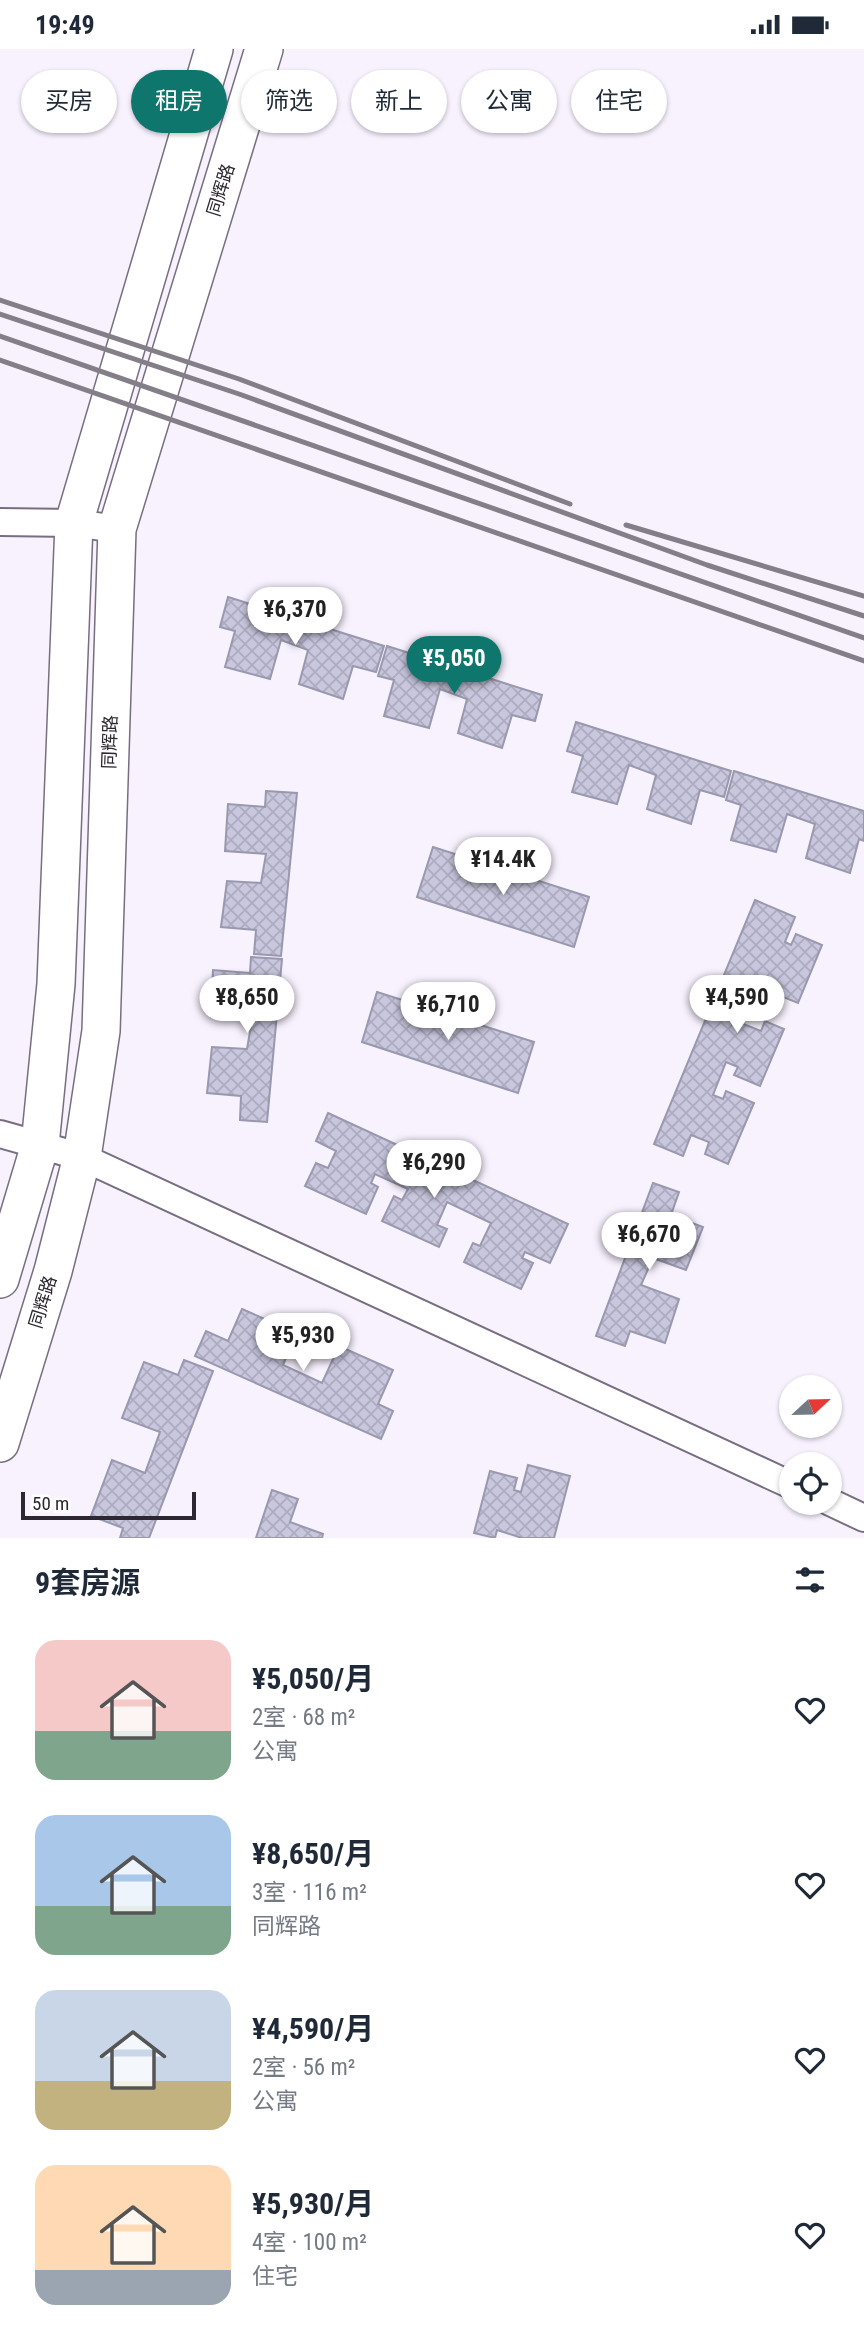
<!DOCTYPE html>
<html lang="zh">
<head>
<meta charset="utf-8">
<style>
	:root { --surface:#fff; --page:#f6f6f7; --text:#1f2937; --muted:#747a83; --accent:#0f766e }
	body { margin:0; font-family:"Roboto Condensed","Noto Sans SC",sans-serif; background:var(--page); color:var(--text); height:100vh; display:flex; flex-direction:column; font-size:26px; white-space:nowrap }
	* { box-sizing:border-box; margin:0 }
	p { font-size:23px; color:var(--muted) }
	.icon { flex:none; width:38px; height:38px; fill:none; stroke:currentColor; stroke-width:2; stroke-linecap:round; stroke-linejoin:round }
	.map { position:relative; height:1489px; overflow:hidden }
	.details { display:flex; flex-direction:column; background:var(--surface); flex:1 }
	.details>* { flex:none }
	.guide { position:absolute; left:21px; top:21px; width:822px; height:63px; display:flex; gap:14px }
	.needle { width:46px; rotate:68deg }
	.controls { position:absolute; left:779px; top:1326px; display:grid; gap:14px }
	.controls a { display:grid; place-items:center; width:63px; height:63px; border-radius:50%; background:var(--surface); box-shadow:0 2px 5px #0004; font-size:35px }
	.scale { position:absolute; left:21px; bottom:18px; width:175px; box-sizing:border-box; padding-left:7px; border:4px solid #2c2730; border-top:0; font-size:19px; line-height:24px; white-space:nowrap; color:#2c2730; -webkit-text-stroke:5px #fff; paint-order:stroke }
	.price { position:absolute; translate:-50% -60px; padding:0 16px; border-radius:24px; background:#fff; color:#222; font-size:23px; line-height:46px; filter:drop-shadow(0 2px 4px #0008) }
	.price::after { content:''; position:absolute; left:50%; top:42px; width:21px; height:16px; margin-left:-10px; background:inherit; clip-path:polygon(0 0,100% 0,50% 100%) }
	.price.current { background:var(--accent); color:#fff }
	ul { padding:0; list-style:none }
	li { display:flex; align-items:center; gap:21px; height:175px; padding:0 35px }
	li span { display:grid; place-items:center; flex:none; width:196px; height:140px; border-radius:21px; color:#555 }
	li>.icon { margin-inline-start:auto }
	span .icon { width:84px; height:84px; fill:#fffc; stroke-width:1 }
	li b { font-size:30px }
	h2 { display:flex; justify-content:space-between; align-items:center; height:84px; padding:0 35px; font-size:30px }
	.chip { padding:0 24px; border-radius:32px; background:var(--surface); box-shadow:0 2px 5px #0004; font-size:24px; line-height:63px }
	.chip.current { background:var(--accent); color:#fff }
	.status { display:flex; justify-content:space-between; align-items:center; height:49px; padding:0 35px; background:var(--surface); direction:ltr }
	.status svg { height:19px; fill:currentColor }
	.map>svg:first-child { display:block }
	.building { fill:url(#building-cross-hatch); stroke:#9998ae; stroke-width:2 }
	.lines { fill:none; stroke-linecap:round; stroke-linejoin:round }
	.minor-casing { stroke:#786e81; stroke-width:30 }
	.secondary-casing { stroke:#786e81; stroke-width:40 }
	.minor { stroke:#fff; stroke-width:26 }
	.secondary { stroke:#fff; stroke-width:37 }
	.rail { stroke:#847e88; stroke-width:5 }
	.labels { text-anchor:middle; stroke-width:6; stroke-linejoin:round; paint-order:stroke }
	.street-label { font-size:18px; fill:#2c2730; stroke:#fff }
</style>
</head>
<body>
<div class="status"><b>19:49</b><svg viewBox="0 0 49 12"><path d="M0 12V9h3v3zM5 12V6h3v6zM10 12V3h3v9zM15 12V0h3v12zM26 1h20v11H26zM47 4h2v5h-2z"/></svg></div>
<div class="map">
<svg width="864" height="1489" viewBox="0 0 864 1489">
	<defs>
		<pattern id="building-cross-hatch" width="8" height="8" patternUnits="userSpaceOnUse" patternTransform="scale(1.75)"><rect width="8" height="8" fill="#c8c7de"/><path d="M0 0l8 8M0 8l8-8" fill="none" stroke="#acabbf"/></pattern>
	</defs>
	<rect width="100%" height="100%" fill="#f8f1fe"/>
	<g class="building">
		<polygon points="228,548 384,597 376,623 353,617 343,650 299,635 308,601 281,591 270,630 225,618 235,582 220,578"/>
		<polygon points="387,597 542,646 535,672 512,666 502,699 458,684 467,650 440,640 429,679 384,667 394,631 378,627"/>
		<polygon points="576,673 731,722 724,748 700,741 691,775 647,760 656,726 629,716 617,755 572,743 583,707 567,702"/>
		<polygon points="734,722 864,762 864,792 859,790 850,824 806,809 815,775 787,765 776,803 731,791 741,756 726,751"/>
		<polygon points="266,742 297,744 281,907 254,905 256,881 221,878 227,832 261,834 266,805 225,802 228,755 265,758"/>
		<polygon points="433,798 589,848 574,898 417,848"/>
		<polygon points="755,851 795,868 785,893 791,896 796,885 822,896 798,954 778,946 781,938 757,928 738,973 761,982 765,972 784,980 760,1037 734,1026 738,1018 726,1013 713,1046 723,1050 726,1042 754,1054 728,1115 705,1105 709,1093 691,1086 683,1107 654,1095"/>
		<polygon points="251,908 282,910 267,1073 240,1071 241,1047 207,1044 212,998 247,1000 252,971 211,968 213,921 250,924"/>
		<polygon points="377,943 534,993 518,1044 362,993"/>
		<polygon points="328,1064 568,1175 550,1214 525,1203 522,1209 533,1214 521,1240 464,1213 473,1194 480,1197 491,1174 447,1153 437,1176 447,1180 439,1198 382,1172 394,1147 402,1151 408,1140 375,1125 371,1134 378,1138 366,1165 305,1137 316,1114 328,1119 336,1102 316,1092"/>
		<polygon points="653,1134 679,1143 671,1166 703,1178 686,1221 653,1209 641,1236 679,1250 665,1294 630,1282 625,1297 596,1287"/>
		<polygon points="242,1260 297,1284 283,1316 322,1334 339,1297 393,1321 378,1355 393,1362 381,1390 195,1307 206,1282 228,1292"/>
		<polygon points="184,1311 213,1322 149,1489 120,1489 123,1479 91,1467 112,1411 145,1424 160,1383 122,1369 144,1313 178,1326"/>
		<polygon points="528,1416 570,1427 554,1489 522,1489 497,1481 495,1489 474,1484 490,1422 517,1429 514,1441 521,1443"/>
		<polygon points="272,1441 298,1450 290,1473 323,1485 322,1489 256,1489"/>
	</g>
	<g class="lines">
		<g class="minor-casing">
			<g id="minor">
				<polyline points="0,473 74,474 117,480"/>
				<polyline points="0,1085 82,1108 791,1436"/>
				<polyline points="830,1453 864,1469"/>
			</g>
		</g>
		<g class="secondary-casing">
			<g id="secondary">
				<polyline points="0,1230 40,1096 56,935 74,474 214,0"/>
				<polyline points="0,1394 53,1222 82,1108 101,982 117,480 264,0"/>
			</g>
		</g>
		<use href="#minor" class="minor"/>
		<use href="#secondary" class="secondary"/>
		<g class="rail">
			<polyline points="0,251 239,330 570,455"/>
			<polyline points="0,265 239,345 707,516 864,567"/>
			<polyline points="0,287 864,589"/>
			<polyline points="0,311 864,612"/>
			<polyline points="626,476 864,547"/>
		</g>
	</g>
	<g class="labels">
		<g class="street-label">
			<text transform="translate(221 141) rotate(-73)" y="6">同辉路</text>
			<text transform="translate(110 693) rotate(-88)" y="6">同辉路</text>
			<text transform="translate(43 1253) rotate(-73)" y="6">同辉路</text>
		</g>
	</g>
</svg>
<div class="controls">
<a><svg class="needle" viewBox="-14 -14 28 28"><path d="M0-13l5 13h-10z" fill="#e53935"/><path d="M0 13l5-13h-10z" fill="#747a83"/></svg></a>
<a><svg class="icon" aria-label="locate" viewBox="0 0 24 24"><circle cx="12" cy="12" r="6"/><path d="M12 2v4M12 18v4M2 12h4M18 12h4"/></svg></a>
</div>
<div class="scale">50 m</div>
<b class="price" style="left:295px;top:598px">¥6,370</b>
<b class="price current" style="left:454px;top:647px">¥5,050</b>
<b class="price" style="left:503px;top:848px">¥14.4K</b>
<b class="price" style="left:247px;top:986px">¥8,650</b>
<b class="price" style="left:737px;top:986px">¥4,590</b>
<b class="price" style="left:448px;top:993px">¥6,710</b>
<b class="price" style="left:434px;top:1151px">¥6,290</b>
<b class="price" style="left:649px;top:1223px">¥6,670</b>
<b class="price" style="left:303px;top:1324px">¥5,930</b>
<div class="guide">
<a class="chip">买房</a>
<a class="chip current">租房</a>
<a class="chip">筛选</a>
<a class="chip">新上</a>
<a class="chip">公寓</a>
<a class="chip">住宅</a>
</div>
</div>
<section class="details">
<h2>9套房源<svg class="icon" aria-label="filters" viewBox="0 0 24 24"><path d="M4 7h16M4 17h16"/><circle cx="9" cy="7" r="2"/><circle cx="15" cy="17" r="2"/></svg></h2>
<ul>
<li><span style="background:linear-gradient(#f6c9c9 65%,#7fa58c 0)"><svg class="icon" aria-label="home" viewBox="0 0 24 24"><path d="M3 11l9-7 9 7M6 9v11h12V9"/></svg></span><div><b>¥5,050/月</b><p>2室 · 68 m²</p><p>公寓</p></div><svg class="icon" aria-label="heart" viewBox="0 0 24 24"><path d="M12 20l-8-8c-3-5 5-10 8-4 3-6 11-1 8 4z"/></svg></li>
<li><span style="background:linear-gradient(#a9c7e8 65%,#7fa58c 0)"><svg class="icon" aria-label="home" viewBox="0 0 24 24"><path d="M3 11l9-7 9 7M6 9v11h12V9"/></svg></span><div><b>¥8,650/月</b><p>3室 · 116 m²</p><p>同辉路</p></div><svg class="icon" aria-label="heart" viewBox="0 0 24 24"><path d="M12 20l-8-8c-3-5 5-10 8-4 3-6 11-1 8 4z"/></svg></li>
<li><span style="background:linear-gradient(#c9d6e8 65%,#c2b280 0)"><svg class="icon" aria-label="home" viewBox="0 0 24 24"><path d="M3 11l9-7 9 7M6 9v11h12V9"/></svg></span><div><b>¥4,590/月</b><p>2室 · 56 m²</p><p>公寓</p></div><svg class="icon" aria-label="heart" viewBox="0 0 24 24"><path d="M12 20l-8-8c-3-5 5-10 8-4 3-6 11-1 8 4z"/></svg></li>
<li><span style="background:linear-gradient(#ffd9b3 75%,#9aa5b1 0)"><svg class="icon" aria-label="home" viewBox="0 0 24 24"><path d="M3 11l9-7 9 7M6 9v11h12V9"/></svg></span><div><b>¥5,930/月</b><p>4室 · 100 m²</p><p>住宅</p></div><svg class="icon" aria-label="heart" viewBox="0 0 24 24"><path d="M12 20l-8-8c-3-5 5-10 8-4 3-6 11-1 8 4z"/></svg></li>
</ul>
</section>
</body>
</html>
